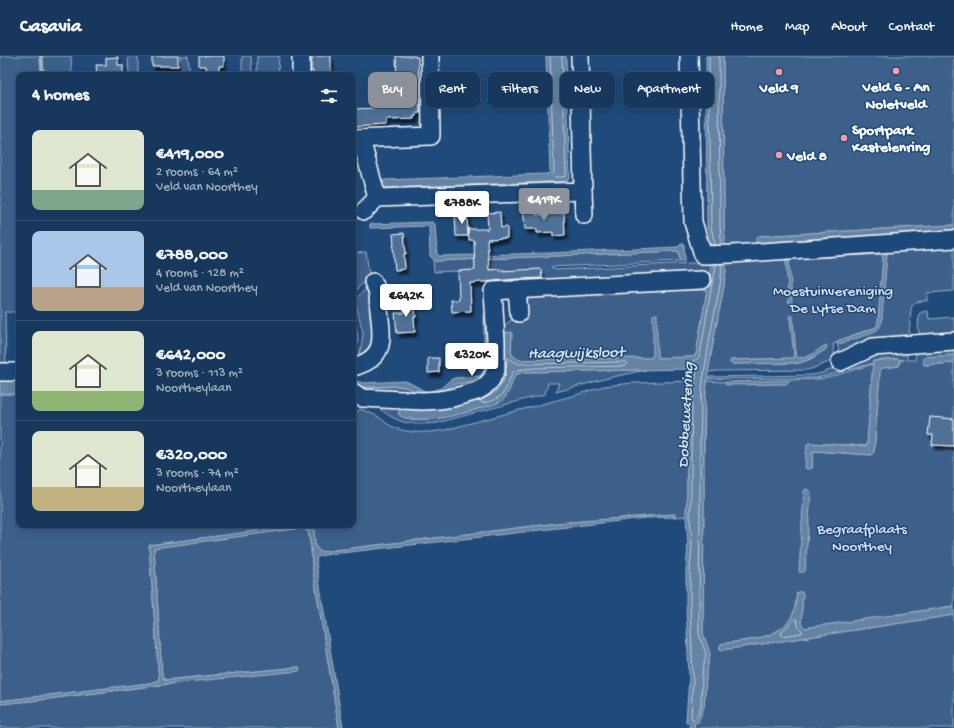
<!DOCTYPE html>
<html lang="en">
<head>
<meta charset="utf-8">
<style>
	:root { --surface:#17385c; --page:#203f62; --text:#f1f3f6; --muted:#9eacbb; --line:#365272; --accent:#8c9099 }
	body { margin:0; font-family:"Gochi Hand",sans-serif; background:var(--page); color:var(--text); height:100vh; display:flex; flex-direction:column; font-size:15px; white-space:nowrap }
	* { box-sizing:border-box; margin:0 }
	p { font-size:13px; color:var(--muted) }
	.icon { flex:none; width:22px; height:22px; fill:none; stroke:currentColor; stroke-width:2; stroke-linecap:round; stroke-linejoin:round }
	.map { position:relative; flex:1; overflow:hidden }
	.drawer { position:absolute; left:16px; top:16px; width:340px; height:456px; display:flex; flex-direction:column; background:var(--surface); border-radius:8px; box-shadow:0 2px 10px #0003,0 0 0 1px var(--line) }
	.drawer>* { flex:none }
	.top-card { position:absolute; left:368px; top:16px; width:380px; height:36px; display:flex; gap:8px }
	.price { position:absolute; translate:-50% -34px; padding:0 9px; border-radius:4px; background:#fff; color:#222; font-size:13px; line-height:26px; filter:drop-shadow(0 1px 2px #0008) }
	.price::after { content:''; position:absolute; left:50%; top:24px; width:12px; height:9px; margin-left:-6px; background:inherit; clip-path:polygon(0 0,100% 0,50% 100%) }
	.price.on { background:var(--accent); color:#fff }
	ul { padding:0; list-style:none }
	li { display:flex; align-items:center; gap:12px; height:100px; padding:0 16px }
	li+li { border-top:1px solid var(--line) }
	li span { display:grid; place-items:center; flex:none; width:112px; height:80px; border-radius:8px; color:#555 }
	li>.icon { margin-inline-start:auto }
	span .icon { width:48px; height:48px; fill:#fffc; stroke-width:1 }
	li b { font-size:17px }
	h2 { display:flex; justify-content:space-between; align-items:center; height:48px; padding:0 16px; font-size:17px }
	.chip { padding:0 14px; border-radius:8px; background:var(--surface); box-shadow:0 2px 10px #0003,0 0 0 1px var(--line); font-size:14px; line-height:36px }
	.chip.on { background:var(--accent); color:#fff }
	header { display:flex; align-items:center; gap:24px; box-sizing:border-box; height:56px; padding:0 20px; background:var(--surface); border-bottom:1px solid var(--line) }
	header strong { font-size:19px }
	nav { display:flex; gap:22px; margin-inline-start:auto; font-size:14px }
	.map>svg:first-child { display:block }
	.green { fill:#3c618b; stroke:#9eb0c5; fill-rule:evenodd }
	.water { fill:#6583a4; stroke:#a3b5c8 }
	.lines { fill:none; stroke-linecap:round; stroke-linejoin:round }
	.shore { stroke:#c1cddb; stroke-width:1 }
	.stream { stroke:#a3b5c8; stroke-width:3.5 }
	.building { fill:#507197; stroke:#fff; filter:url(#shadow) }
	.minor-casing { stroke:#fff; stroke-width:20 }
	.minor { stroke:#1f4a7a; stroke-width:17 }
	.poi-dot { fill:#ff9aa2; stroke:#1f4a7a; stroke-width:1.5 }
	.labels { text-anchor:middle; stroke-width:3; stroke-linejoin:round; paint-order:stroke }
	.poi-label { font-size:15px; font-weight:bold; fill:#fff; stroke:#1f4a7a }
	.park-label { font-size:15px; fill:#d8dfe8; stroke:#1f4a7a }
	.water-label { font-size:16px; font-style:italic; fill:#d8e0e8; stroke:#1f4a7a }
</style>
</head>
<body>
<header>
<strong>Casavia</strong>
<nav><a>Home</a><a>Map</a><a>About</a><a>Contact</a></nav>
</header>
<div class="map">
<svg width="954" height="672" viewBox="0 0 954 672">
	<defs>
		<filter id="shadow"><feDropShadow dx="2.5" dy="4.5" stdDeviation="1" flood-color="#0009"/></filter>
	</defs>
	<rect width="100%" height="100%" fill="#1f4a7a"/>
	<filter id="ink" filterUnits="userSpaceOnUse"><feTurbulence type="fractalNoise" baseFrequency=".025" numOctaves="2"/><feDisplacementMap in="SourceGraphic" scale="8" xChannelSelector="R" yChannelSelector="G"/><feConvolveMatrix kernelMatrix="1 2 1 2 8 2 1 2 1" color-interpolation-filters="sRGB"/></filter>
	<g filter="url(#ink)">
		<g class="green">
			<polygon points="0,0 40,0 41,19 19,19 19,256 5,256 6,313 0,313"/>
			<polygon points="43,0 71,0 72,19 44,19"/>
			<polygon points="128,0 138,0 138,19 129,19"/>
			<polygon points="180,0 188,0 190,19 182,19"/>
			<polygon points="242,0 251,0 252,19 242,19"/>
			<polygon points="257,0 279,0 278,19 257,19"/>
			<path d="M723,0H954V169L760,180L756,183L954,178V235L927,237V245C920,245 913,245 911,253L909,281L841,297L839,296L837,287L839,288L877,274L881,266L887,196L785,202L786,204L789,247L790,248H791L789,204L790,203L880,198L882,200L883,202L878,267L877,270L874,272L856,278L837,286V287L833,288L835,302L834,304L814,312L807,314L717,315L708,316L715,276L724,230C724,223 727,216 726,210C725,205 724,208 723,204C721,199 723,188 725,184L724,170ZM791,259L796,300L798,302L808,301L826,293L811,303L799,307L732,308L731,304L793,302L794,299L790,261Z"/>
			<path d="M678,195L679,197L680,205L551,211L555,214L711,206C711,216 707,224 705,234H707L696,298L693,301L658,302L657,300H652L651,302L519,304L513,300L511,296L512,277H502C502,291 505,307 501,321C499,326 495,332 490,335C481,342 442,352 431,353C421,353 412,352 403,352L399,355C399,376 491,353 503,343C510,337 511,327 515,319L524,316L646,314L612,321L556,336L559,327H548L545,338L437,367C411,369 401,369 380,353L379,351L384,347C411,348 482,350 496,322C501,311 499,286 499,273L516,261V251L513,243L504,213L434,216L433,205Z"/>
			<polygon points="366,196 369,217 363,227 353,237 353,197"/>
			<polygon points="370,228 379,284 356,307 361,292 363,277 355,244"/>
			<polygon points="928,255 929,263 954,261 954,280 921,280 918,273 919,258 922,256"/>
			<path d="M484,258L489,259L493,265L494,310C492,320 484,333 472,332C468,331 465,330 460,331C452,332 446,339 438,341C423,345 399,342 383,340C377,340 370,340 364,338C361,338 357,336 353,334V329C365,335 389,329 403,331C412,332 419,339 429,339C440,338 445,332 455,328C463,325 473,326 482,324C487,320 489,315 489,309L488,264L486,262L484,264Z"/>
			<path d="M353,259C359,280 360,285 353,306Z"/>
			<path d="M954,288V299L924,301L923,303L925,309L954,307V550L805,572L801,568L797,537C795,544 796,552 793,558C781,584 745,584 721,588L720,590V593L722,594L954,559V672H694V667L704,651L706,620L710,598L703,577V564L704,445V392L705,346L707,325L725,326V327L788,326V324L819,323L834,320L873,308L867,389L865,390L809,387L812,412L813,396L815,395L871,399L874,396L880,315L883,312L899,310L900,305L904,304L897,303L873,305V307L849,314L851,305L869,296H907V304H915L916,295Z"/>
			<polygon points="840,310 846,314 845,315 817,322 709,323 709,321 812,319 822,317"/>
			<path d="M692,325L688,350L687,401V437L686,460L675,461V458L558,467L320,496L315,490L314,469H353V358L357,356L360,353C367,356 374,358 380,362C384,365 388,369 393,371C409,378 427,377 445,374L576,339L604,330L633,327Z"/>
			<polygon points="0,338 19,338 19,469 302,469 149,489 159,624 150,627 0,645"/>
			<polygon points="302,472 308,475 311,491 312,508 339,672 0,672 0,648 39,644 300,612 299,611 165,624 162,620 154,491"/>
		</g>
		<g class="water">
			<polygon points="546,0 566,0 570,122 566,125 385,132 382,128 384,124 546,118 550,117"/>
			<path d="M706,0H723L724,170L725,184V186L724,187L722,202L726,209L724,230C718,261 711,293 707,325C702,365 704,406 704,446C704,485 703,525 703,564V577L710,598L706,620L704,651L698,666L694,667V672H686H689L690,667L686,666L689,621L686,548V515L688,488L686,460L687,437V401L688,350L693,313L524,316L515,319C511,327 510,337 503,344C496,349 485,351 477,353C454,360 436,365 412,363C407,362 402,362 398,358L400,354L403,352L476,341L502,277L512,276L511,296L513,300L519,304L651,302L653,299V259L657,258V298L658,302L689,301H693L696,299L707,234H684L683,232L707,231L712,214L713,199L707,172Z"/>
			<polygon points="432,166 435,168 437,198 439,200 549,197 678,191 680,190 680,188 684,188 685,203 684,205 680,205 679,197 678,195 435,205 430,200 429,170 370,172 370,168"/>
			<polygon points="954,169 954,178 761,189 756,188 756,183 759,180"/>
			<path d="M887,196L882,261C882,266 881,270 878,273C872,278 847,285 839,288L837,287V285L874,272L877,270L878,267L883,202L882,200L880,198L790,203L789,204L792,246L791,248L789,247L786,204L785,202Z"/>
			<path d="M791,259L793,260L796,300L798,302C810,303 816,294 826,289L827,291L826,293C817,299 809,304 799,307L732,308L730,307V305L731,304L793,302L794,299L790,260Z"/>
			<polygon points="487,262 489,309 487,319 478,325 455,328 441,337 419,337 405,331 400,330 368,331 356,331 353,329 354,324 363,327 404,325 408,326 425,335 431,335 441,332 450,324 455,322 480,320 483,316 484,312 484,264 485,263"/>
			<polygon points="954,299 954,307 924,309 923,303 924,301"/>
			<polygon points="897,303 900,305 899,310 883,312 880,315 874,396 871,399 815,395 813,396 812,412 808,413 805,412 807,388 809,387 865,390 867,389 873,305"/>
			<polygon points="787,324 788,326 786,328 726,329 725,327 725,326"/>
			<rect x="0" y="325" width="19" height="13"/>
			<polygon points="806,433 809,434 811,436 805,515 804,516 799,516 799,515 804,435"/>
			<polygon points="675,458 675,461 645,462 324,499 317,501 316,506 343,672 339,672 312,508 311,491 308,475 302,472 154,492 162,620 165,624 168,624 299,611 300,612 299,615 166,628 39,644 0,648 0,645 150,627 159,624 149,489 302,469 314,469 315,490 320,496 558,467"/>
			<path d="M798,536H802L803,538L801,568L805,572L954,550V559L722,594L720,593V590L721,588C745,584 781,584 793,558C796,552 795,544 797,537Z"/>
		</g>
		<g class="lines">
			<g class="shore">
				<polyline points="550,0 554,116 553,119 555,121 564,121 566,119 562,0"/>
				<polyline points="709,0 711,171 715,189"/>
				<polyline points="719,0 720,170 721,183 720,189"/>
				<path d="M716,208C716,217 712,224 711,233C707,255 704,277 700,299C698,304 693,304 691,307C692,310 696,310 697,313L692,351L691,401V437L690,460L692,489L690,515V548L693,621L691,662L693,664L696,662L701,650L702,619L706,598L699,578V564L700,445V392L701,346L703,324L711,275L720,229L722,212L721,208"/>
				<path d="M508,302L519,308L626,306L628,308L626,310L534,312L517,314L512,317L506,333L501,340L492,345L482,347L481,346V344C502,335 506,325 507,304Z"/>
				<polygon points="795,563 797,564 798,570 802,575 802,577 782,580 781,577"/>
			</g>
			<polyline class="stream" points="41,0 43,19"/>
		</g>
		<g class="building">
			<rect x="152" y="0" width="26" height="10"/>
			<polygon points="199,0 224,0 224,10 219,10 219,19 207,19 206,10 199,10"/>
			<polygon points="312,0 331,0 331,19 313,19 313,15 311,15 311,5 312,5"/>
			<polygon points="396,0 415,0 415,1 418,1 420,57 417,57 417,60 414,60 414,63 386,64 386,69 353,71 353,53 398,51"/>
			<polygon points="118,1 118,9 123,9 123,19 97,19 96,9 106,9 106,2"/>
			<polygon points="523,151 536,151 536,159 564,157 565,179 553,180 553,176 537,177 537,173 525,173"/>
			<polygon points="500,156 501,172 507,171 507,182 487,183 489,214 499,213 499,215 541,213 542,222 517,223 470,227 471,255 452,256 451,244 459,244 458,215 475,214 474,184 469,184 468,173 488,173 487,157"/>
			<polygon points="467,158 468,180 456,180 455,159"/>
			<polygon points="404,177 406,198 404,198 405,213 395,214 393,190 394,190 393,178"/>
			<polygon points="414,244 416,261 414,261 415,276 397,277 395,257 404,257 403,245"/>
			<polygon points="428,302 439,302 439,316 428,317"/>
			<polygon points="930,361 954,363 954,390 932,389 933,379 928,379"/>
		</g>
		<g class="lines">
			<g class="minor-casing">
				<g id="minor">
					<polyline points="301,0 301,19"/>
					<polyline points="689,0 693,166 703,199 732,198 954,183"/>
					<polyline points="353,83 431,80 430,0"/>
					<polyline points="361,83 377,142"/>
					<polyline points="583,135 584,159"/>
					<polyline points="364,155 377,142 583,135 580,0"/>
					<polyline points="517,233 519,257"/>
					<polyline points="840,306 873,291 954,285"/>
					<path d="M353,311C387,302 382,282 379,254C378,248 379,241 377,235C377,232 374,229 373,226"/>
					<polyline points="0,316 19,316"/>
					<polyline points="353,336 362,342 423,345 439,344 452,342 477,335 484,331 491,324 496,314 496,285 493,235 702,224"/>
				</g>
			</g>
			<use href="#minor" class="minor"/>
		</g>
	</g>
	<g class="poi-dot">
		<circle cx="896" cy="15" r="4"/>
		<circle cx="779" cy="16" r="4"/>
		<circle cx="844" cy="82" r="4"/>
		<circle cx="779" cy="99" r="4"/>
	</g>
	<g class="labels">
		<g class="poi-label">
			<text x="896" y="35">Veld 6 - An<tspan x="896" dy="17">Noletveld</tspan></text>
			<text x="779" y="36">Veld 9</text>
			<text x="852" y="78" text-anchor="start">Sportpark<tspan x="852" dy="17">Kastelenring</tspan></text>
			<text x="787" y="104" text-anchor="start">Veld 8</text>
		</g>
		<g class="park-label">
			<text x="833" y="239">Moestuinvereniging<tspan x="833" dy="17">De Lytse Dam</tspan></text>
			<text x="862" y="477">Begraafplaats<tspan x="862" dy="17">Noorthey</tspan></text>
		</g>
		<g class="water-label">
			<text transform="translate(576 295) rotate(-1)" y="6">Haagwijksloot</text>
			<text transform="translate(684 359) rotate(-87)" y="6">Dobbewatering</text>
		</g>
	</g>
</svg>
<b class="price on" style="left:544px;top:166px">€419K</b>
<b class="price" style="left:462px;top:169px">€788K</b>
<b class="price" style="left:406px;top:262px">€642K</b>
<b class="price" style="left:472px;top:321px">€320K</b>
<div class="top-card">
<a class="chip on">Buy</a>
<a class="chip">Rent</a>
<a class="chip">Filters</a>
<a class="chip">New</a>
<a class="chip">Apartment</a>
</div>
<section class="drawer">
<h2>4 homes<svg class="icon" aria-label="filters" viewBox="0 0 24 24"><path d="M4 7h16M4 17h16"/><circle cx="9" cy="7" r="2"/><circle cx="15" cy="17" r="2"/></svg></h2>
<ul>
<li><span style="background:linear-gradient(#dfe7d0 75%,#7fa58c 0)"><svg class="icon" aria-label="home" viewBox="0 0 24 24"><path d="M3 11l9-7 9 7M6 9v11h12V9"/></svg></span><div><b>€419,000</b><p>2 rooms · 64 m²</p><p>Veld van Noorthey</p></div></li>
<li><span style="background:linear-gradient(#a9c7e8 70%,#b9a48a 0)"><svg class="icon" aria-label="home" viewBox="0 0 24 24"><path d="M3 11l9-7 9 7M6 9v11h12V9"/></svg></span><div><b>€788,000</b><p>4 rooms · 128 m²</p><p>Veld van Noorthey</p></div></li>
<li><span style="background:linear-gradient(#dfe7d0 75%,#8fb573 0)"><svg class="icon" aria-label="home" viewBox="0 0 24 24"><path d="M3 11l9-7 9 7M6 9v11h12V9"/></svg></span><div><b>€642,000</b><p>3 rooms · 113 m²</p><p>Noortheylaan</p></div></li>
<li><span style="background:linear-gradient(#dfe7d0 70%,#c2b280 0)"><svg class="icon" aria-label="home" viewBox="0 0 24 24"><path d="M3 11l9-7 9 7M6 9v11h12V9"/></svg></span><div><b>€320,000</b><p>3 rooms · 74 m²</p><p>Noortheylaan</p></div></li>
</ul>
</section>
</div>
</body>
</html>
